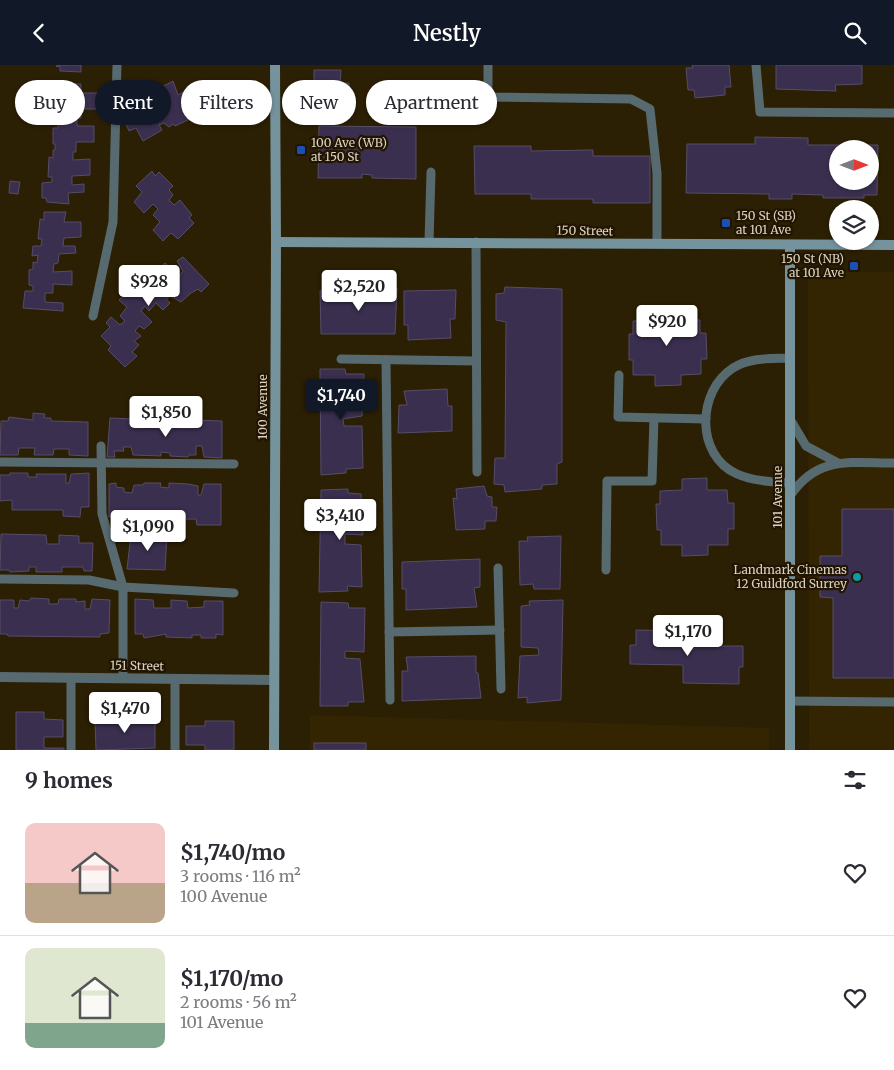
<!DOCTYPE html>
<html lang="en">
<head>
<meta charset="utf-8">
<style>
	:root { --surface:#fff; --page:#f2f2f3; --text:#2b2b33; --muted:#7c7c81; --line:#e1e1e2; --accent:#111827 }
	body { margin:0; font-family:Merriweather,serif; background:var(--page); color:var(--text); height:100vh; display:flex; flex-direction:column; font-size:19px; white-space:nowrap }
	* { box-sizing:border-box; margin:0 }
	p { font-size:16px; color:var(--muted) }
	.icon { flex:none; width:28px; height:28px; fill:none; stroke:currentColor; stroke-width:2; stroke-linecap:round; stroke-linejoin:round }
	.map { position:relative; height:685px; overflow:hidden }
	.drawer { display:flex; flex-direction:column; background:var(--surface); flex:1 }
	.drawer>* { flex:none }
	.top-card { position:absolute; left:15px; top:15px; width:500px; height:45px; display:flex; gap:10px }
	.needle { width:32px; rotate:90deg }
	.tools { position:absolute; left:829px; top:75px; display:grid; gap:10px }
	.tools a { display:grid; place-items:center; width:50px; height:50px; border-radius:50%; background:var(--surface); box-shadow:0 1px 4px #0004; font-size:25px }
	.price { position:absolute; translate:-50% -42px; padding:0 11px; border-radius:5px; background:#fff; color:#222; font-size:16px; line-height:32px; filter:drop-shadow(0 1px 2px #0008) }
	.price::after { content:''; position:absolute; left:50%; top:30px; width:15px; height:11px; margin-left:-8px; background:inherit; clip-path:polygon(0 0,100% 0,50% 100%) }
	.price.active { background:var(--accent); color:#fff }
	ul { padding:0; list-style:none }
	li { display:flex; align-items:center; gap:15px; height:125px; padding:0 25px }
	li+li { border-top:1px solid var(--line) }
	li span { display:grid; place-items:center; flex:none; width:140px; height:100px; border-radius:10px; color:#555 }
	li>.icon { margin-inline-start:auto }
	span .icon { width:60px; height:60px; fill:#fffc; stroke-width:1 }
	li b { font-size:21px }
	h2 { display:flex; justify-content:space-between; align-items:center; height:60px; padding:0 25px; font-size:21px }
	.pill { padding:0 18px; border-radius:22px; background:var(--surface); box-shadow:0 1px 4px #0004; font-size:18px; line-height:45px }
	.pill.active { background:var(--accent); color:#fff }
	header { display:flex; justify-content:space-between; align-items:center; height:65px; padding:0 25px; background:var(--accent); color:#fff; font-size:22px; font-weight:600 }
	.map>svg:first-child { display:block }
	.built { fill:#342502 }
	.building { fill:#3a2f4e; stroke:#564d68; fill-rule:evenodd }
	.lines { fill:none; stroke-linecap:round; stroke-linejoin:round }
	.lane { stroke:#576a70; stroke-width:9 }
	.street { stroke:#576a70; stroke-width:10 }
	.secondary { stroke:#75939d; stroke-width:10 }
	.transit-dot { fill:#1a4fb4; stroke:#211500; stroke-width:2 }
	.culture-dot { fill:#0f9aa8; stroke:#211500; stroke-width:2 }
	.labels { text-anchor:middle; stroke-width:4.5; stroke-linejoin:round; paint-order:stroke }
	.poi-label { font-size:12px; fill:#d9d1c2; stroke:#211500; text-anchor:start }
	.street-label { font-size:12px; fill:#d9d1c2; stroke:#211500 }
</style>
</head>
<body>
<header><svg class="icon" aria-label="back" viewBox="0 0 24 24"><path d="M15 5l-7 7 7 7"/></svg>Nestly<svg class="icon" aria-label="search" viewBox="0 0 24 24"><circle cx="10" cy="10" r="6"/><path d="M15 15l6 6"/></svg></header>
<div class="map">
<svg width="894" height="685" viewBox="0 0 894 685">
	<rect width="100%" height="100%" fill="#2b1f04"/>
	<g class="built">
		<polygon points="808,207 894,207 894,685 809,685"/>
		<polygon points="310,650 769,663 769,685 310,685"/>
	</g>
	<g class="building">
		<polygon points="56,0 81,0 81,7 60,6 60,1 57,2"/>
		<polygon points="692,0 729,0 731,22 725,22 725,30 695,33 694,25 688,25 686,3 693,3"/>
		<polygon points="776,0 862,0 862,19 835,20 836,26 776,24"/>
		<polygon points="314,5 341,5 340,18 349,18 349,31 314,31"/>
		<polygon points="173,16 178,30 185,26 196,46 190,49 192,53 175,61 173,59 169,62 164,58 159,60 162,65 143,76 136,63 129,66 124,55 133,50 129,34 143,29 147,42 156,38 156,40 164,37 160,23"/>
		<polygon points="60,19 81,19 81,28 98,28 98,44 81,44 81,53 77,53 77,61 94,61 94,77 76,77 76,87 73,87 73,95 90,94 90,110 72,111 72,120 84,119 84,127 68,128 69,139 47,137 46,133 42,133 42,118 52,117 52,112 48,112 49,92 53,93 53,85 55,85 55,79 53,79 53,63 58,63 58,44 54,45 55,25 60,25"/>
		<polygon points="319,61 416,62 416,114 372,113 372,110 362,109 362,113 318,113"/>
		<path d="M755,72L808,73V80H878L877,130H864V133H823V130L792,129V134H769V129L686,128L687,79H755ZM838,84H870V116H838Z"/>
		<polygon points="474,81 531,81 531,86 593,85 593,91 650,91 650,138 593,138 593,134 531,134 531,129 475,129"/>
		<polygon points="152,106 155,111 159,107 173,121 169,125 173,130 169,135 174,140 180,135 192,150 189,153 194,158 178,174 171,168 163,176 153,165 160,157 153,150 158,144 153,139 144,148 134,137 142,127 136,121"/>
		<polygon points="10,116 20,117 18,129 9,128"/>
		<polygon points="44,147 66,147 64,157 81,157 81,172 64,173 63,181 75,181 76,188 59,189 58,198 54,199 53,207 72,206 72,220 53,219 53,228 45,228 45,237 63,238 63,246 23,243 25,226 33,226 33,221 29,220 29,205 33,204 33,197 37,198 38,190 32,191 33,181 41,181 42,174 38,174 40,154 44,155"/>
		<polygon points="183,192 209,219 201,227 198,224 191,228 181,237 170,231 166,234 170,238 163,245 156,238 149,246 145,241 141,246 152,257 144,264 139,261 135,266 141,271 134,276 139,280 132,287 137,291 125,302 108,285 111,281 101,271 110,262 106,258 111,252 120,260 125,256 120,251 127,242 119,235 131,224 125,217 131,211 137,217 142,212 149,220 156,214 162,219 167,213 159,204 165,198 179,211 183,206 177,196"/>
		<polygon points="505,222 562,224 562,397 557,399 557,419 542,420 542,424 505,427 504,420 494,419 495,393 505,393 506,257 496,255 496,229 504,228"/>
		<polygon points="397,223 395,269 321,269 320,226"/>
		<polygon points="456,225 455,254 450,254 451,273 408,275 408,260 404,260 404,226"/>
		<polygon points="654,243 680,243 680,255 700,255 700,268 706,268 707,294 701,294 701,309 681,310 681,320 655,321 655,310 633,310 633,295 629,295 629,269 633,269 633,256 654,255"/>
		<polygon points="320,304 345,304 346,309 364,309 362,351 343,354 344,361 362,361 363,403 346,404 346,408 321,410"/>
		<polygon points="447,324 448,341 452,341 452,366 398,368 399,340 407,340 404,326"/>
		<polygon points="33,348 45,349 44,353 51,353 51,356 88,357 88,391 69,390 69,384 54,384 53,390 34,390 35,383 19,383 18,390 0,390 1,356 8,356 9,352 33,355"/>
		<polygon points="110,353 134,354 133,362 145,363 146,354 181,354 180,363 193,363 193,355 222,356 222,393 204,392 202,381 196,381 196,390 189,390 188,392 170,391 170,388 161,387 161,391 133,390 131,382 123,382 124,386 114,386 115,392 107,392"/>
		<polygon points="10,408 28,408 28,412 37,412 36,409 66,409 66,418 69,418 71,409 89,408 89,442 81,442 80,452 63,451 63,445 12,445 12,435 0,436 0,410 10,410"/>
		<polygon points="707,413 707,425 727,425 728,438 734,438 734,464 728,464 728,480 708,480 708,490 682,491 682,480 661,480 661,465 657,465 656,439 660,439 660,426 682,425 682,414"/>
		<polygon points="116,418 116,422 124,423 124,427 132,428 134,420 143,420 144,418 161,418 160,422 169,423 169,418 188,419 198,421 198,430 201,430 204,419 221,419 221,460 197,460 196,454 136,455 136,459 127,459 126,455 116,455 116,452 109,452 109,419"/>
		<polygon points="484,421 487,431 492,432 492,442 497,442 496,456 485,456 485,464 456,465 453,433 457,434 456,424"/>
		<polygon points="348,424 348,428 361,429 363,470 345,469 345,479 361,480 362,522 347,521 348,526 319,527 321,425"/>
		<polygon points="842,444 894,444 894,613 833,613 833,533 820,532 820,491 842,491"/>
		<polygon points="1,469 46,470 47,479 59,479 59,470 79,471 79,478 93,478 92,506 84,506 83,502 62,502 62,507 36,507 36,502 29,502 29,506 10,507 9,505 0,505"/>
		<polygon points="131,469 167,469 165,505 127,504"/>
		<polygon points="561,471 560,524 534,524 533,519 520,520 519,476 528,476 527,472"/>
		<polygon points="480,494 480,522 474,523 477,542 406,545 406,524 402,524 402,497"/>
		<polygon points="31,533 49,534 49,539 58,539 59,534 76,534 76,537 85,536 85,544 90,544 92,534 110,535 109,568 100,569 100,572 8,571 7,569 0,569 0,535 14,535 14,543 18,543 20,535 29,536"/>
		<polygon points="135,534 153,535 154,543 171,543 171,535 187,536 188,543 204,542 204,536 223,536 223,570 216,569 216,573 201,573 201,570 192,570 192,573 166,572 166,569 144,573 143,569 135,569"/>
		<polygon points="563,535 561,635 527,638 527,632 518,633 520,591 539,590 538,583 521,582 521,541 530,540 529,536"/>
		<polygon points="321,537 348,538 349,543 365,543 364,587 345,586 345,593 360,594 364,637 348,637 348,641 320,641"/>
		<polygon points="636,565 688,566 688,581 743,581 743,602 739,602 739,619 683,618 683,600 630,599 630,580 636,580"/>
		<polygon points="476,591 476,608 478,608 481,633 402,636 402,606 408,606 406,592"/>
		<polygon points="16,647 44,647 44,654 63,655 63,672 44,672 44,683 64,683 64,685 16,685"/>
		<polygon points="95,655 155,655 155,683 96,685"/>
		<polygon points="205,656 234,656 234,685 205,685 205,680 186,680 186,661 205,661"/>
		<rect x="314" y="678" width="52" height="7"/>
	</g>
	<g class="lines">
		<g class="lane">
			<polyline points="488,0 488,32 631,34 650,44 657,108 657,179"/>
			<polyline points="756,0 760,47 894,48"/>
			<polyline points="429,177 431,107"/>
			<polyline points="476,177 477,407"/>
			<polyline points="93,251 113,157 117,0"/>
			<path d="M790,293C771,294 750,292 733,303C697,326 695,390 737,409C753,416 773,417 790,418"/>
			<polyline points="341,294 476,296"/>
			<polyline points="386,295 390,635"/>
			<polyline points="619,310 618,352 706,354"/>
			<polyline points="790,354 806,381 838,398"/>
			<polyline points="101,381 102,449 123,522 123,613"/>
			<polyline points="0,397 234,399"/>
			<path d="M790,431C817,390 851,398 894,398"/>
			<polyline points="498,503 501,624"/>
			<polyline points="606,505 607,416 652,416 654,353"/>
			<polyline points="1,514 89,515 123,522 234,528"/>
			<polyline points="389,567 500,565"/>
			<polyline points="71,613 71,685"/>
			<polyline points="175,614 175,685"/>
			<polyline points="790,636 894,637"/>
		</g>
		<polyline class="street" points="0,612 274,615"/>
		<g class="secondary">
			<polyline points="276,177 894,180"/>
			<polyline points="790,180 790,685"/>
			<polyline points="274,685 276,177 275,0"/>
		</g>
	</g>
	<g class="transit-dot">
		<rect x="296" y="80" width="10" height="10" rx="2.5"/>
		<rect x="721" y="153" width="10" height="10" rx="2.5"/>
		<rect x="849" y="196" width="10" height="10" rx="2.5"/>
	</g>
	<circle class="culture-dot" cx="857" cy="512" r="5"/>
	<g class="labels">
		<g class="poi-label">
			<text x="311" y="82">100 Ave (WB)<tspan x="311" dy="14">at 150 St</tspan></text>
			<text x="736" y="155">150 St (SB)<tspan x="736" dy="14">at 101 Ave</tspan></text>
			<text x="844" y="198" text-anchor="end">150 St (NB)<tspan x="844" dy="14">at 101 Ave</tspan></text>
			<text x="847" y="509" text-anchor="end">Landmark Cinemas<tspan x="847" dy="14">12 Guildford Surrey</tspan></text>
		</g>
		<g class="street-label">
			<text transform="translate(585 166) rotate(1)" y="4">150 Street</text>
			<text transform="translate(263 342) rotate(-90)" y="4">100 Avenue</text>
			<text transform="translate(778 432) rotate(-90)" y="4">101 Avenue</text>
			<text transform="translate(137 601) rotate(1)" y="4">151 Street</text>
		</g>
	</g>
</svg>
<div class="tools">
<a><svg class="needle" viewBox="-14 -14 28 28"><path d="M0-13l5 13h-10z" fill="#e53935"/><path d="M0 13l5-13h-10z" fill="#7c7c81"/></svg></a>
<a><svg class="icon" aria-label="layers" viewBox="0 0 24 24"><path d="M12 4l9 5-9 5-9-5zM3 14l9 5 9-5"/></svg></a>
</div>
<b class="price" style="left:149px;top:242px">$928</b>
<b class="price" style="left:359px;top:247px">$2,520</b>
<b class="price" style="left:667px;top:282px">$920</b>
<b class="price active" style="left:341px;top:356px">$1,740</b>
<b class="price" style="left:166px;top:373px">$1,850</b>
<b class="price" style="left:340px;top:476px">$3,410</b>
<b class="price" style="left:148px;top:487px">$1,090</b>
<b class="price" style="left:688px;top:592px">$1,170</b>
<b class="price" style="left:125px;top:669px">$1,470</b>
<div class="top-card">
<a class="pill">Buy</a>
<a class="pill active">Rent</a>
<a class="pill">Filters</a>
<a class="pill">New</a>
<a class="pill">Apartment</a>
</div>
</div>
<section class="drawer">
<h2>9 homes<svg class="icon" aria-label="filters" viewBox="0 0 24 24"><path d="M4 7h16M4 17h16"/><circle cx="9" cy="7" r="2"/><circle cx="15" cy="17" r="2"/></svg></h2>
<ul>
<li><span style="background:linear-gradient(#f6c9c9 60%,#b9a48a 0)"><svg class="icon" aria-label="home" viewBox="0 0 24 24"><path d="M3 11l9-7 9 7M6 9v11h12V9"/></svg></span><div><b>$1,740/mo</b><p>3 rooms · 116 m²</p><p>100 Avenue</p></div><svg class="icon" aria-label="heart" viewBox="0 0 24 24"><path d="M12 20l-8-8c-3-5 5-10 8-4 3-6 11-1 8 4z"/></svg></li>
<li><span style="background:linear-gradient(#dfe7d0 75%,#7fa58c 0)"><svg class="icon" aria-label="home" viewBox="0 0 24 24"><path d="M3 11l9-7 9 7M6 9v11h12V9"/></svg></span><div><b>$1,170/mo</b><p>2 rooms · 56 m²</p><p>101 Avenue</p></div><svg class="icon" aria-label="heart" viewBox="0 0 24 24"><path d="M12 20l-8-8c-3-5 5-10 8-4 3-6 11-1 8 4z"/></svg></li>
</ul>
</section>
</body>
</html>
